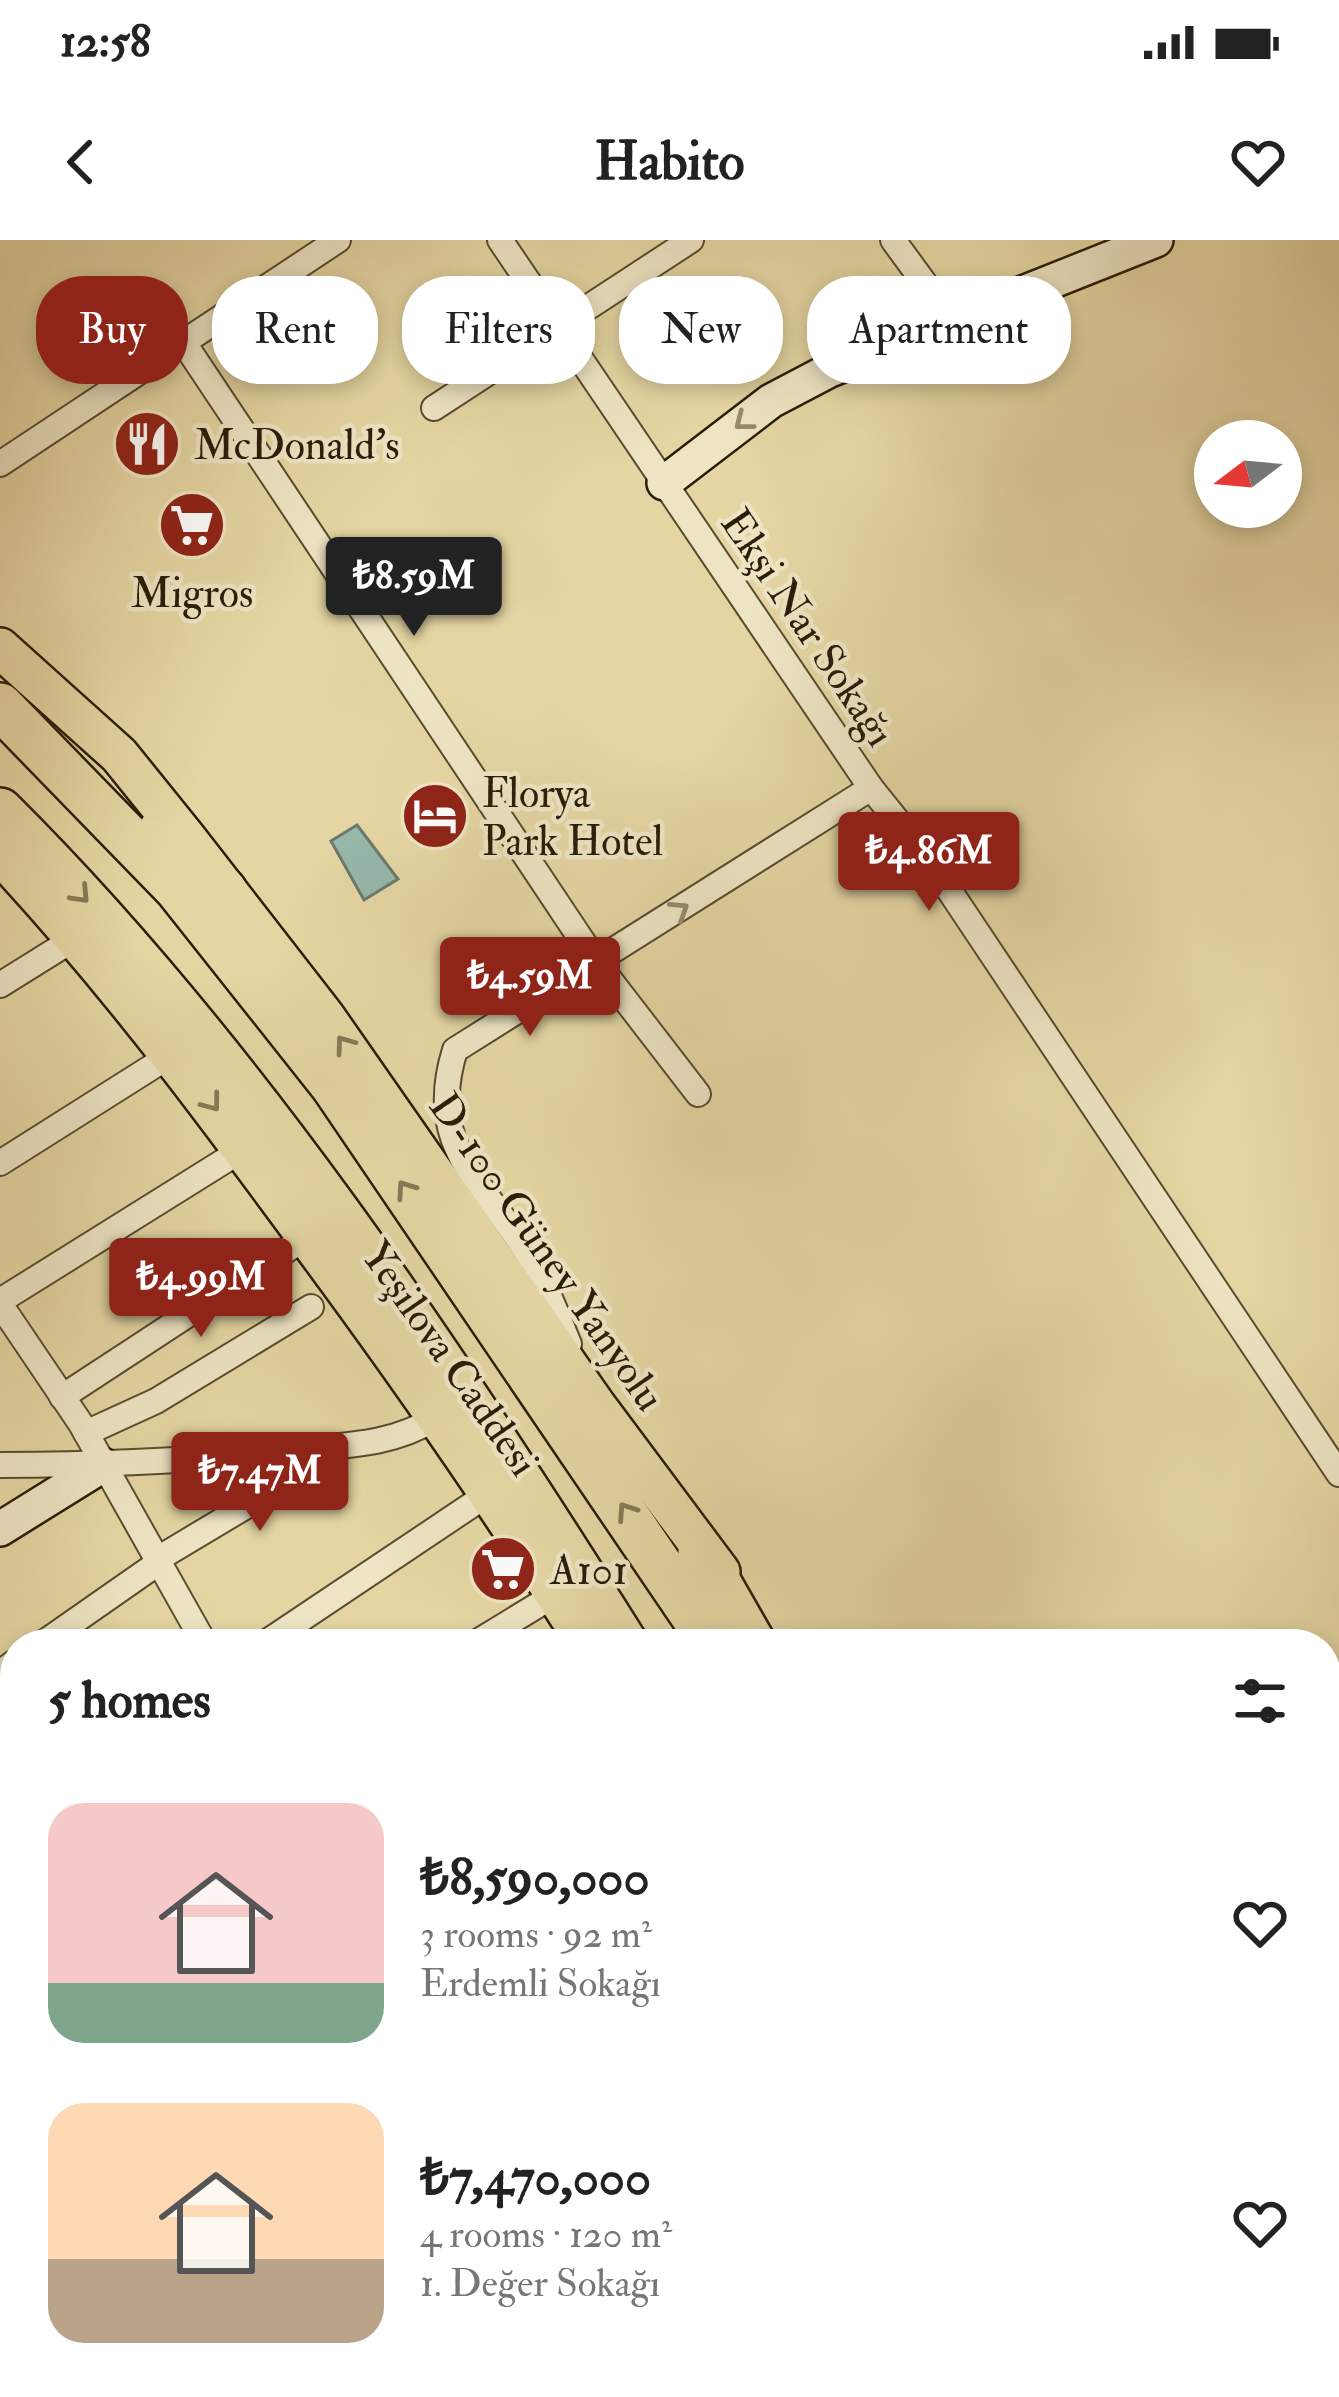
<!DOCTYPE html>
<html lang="en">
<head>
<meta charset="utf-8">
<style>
	:root { --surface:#fff; --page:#f6f6f6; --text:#222; --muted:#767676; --accent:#8f2418 }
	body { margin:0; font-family:"IM FELL Double Pica",serif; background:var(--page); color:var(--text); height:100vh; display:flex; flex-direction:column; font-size:45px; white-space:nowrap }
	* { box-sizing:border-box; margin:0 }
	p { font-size:39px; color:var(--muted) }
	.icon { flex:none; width:66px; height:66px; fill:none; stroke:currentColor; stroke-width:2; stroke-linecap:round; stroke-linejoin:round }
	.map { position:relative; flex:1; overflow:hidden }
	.drawer { position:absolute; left:0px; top:1389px; width:1341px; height:768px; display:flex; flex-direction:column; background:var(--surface); border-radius:48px 48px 0 0; box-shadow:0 6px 18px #0003 }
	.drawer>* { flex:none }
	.top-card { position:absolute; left:36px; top:36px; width:1269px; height:108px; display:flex; gap:24px }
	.needle { width:78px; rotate:254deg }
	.fabs { position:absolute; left:1194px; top:180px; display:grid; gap:24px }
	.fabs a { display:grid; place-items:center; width:108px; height:108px; border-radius:50%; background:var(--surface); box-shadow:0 6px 18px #0003; font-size:60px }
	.price { position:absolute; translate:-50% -102px; padding:0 27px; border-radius:12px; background:var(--accent); color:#fff; font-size:39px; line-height:78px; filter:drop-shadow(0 3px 6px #0008) }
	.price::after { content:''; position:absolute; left:50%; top:72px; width:36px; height:27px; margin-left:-18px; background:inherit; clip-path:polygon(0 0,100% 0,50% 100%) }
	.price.active { background:#222; color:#fff }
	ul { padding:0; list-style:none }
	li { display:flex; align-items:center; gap:36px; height:300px; padding:0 48px }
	li span { display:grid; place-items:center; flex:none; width:336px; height:240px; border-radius:36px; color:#555 }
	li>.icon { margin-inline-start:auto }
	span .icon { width:144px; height:144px; fill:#fffc; stroke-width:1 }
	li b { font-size:51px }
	h2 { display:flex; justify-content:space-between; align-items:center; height:144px; padding:0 48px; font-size:51px }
	.chip { padding:0 42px; border-radius:48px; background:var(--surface); box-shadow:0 6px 18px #0003; font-size:42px; line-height:108px }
	.chip.active { background:var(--accent); color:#fff }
	.status { display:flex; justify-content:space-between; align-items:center; height:84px; padding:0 60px; background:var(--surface); direction:ltr }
	.status svg { height:33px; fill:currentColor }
	header { display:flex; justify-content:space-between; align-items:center; height:156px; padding:0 48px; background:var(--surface); font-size:54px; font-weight:800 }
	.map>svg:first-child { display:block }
	.green { fill:#b4bd85; stroke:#706d47; stroke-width:3 }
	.water { fill:#96b8ab; stroke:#6b7a6a; stroke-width:3 }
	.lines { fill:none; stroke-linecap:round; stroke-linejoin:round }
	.street-casing { stroke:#594b2f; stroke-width:28 }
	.secondary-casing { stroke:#2b1d09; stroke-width:38 }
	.primary-casing { stroke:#2b1d09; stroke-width:44 }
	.highway-casing { stroke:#2b1d09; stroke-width:50 }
	.street { stroke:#ede4c3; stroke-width:24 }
	.secondary { stroke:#ede4c3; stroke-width:33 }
	.primary { stroke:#e4d5a2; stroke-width:39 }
	.highway { stroke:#e4d5a2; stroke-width:45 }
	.oneway { stroke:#968a6f }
	.oneway2 { stroke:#887956 }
	.labels { text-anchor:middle; stroke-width:9; stroke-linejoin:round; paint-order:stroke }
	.poi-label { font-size:42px; fill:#2b1d09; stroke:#ede4c3; text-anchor:start }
	.street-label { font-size:42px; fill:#2b1d09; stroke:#ede4c3 }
</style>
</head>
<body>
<div class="status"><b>12:58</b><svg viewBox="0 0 49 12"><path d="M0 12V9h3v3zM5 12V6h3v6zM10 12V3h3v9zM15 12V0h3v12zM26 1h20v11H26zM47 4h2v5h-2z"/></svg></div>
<header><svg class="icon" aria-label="back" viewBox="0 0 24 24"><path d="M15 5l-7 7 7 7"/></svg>Habito<svg class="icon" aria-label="heart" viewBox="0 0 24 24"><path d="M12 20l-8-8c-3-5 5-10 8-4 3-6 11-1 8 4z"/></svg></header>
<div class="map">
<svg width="1339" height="2157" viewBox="0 0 1339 2157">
	<rect width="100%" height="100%" fill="#e4d5a2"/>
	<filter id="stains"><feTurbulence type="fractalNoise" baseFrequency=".00167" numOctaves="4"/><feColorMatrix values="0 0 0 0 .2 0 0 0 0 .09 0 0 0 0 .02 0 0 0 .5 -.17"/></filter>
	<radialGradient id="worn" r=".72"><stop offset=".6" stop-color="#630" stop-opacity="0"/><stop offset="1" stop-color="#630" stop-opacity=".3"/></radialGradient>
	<polygon class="green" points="15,1841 15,1942 0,1952 0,1851"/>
	<polygon class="water" points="357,585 398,639 364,660 331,601"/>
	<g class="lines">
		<g class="street-casing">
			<g id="street">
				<polyline points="500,0 871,548 929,620 1339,1234"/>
				<polyline points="893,0 953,82"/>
				<polyline points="186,106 597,723 698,854"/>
				<polyline points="434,168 691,0"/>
				<polyline points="0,224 338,0"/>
				<polyline points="0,745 77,697"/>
				<polyline points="0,923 174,813"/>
				<polyline points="0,1061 245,908"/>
				<polyline points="0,1064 81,1184 205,1404"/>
				<path d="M569,1104C557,1075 546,1045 530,1018C486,943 424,908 455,810L871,548"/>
				<polyline points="62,1157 308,996"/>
				<polyline points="86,1193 156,1161 311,1067"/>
				<path d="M0,1225C99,1225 196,1221 294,1210C345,1205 390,1206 436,1178"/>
				<polyline points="156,1320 278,1247 298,1210"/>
				<polyline points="42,1404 158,1323"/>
				<polyline points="264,1404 488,1254"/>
				<polyline points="474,1404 556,1354"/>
				<polyline points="0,1433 15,1422"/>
				<polyline points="0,1575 15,1565"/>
				<polyline points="0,1614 15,1636"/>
				<polyline points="514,2142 523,2157"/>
				<polyline points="44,2157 66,2142"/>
				<polyline points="674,2157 698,2142"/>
			</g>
		</g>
		<g class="secondary-casing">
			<g id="secondary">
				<polyline points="664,243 771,161 830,130 1156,0"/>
				<polyline points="0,1289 103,1225"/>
				<polyline points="0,1828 15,1820"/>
				<polyline points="0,1969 15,1959"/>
				<polyline points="1326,2082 1339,2079"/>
				<polyline points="1170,2142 1172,2157"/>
				<polyline points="412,2157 437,2142"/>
			</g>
		</g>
		<g class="primary-casing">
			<g id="primary">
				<polyline points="0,408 119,515 186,598 325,777 596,1166 720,1332"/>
				<path d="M0,614C124,747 228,889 335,1035C423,1155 508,1278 587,1404"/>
				<polyline points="944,2142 949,2157"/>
				<polyline points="1089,2142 1093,2157"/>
			</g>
		</g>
		<g class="highway-casing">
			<g id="highway">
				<polyline points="0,466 177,648 334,846 713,1404"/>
				<path d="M0,571C240,809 445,1118 625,1404"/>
				<polyline points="162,590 224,651"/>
				<polyline points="701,1313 753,1404"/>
				<polyline points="979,2142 983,2157"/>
				<polyline points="1053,2142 1057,2157"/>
			</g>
		</g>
		<use href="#street" class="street"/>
		<use href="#secondary" class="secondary"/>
		<use href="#primary" class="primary"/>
		<use href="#highway" class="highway"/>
	</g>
	<defs><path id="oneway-chevron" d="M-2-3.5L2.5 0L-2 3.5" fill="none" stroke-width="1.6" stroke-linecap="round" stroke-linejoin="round" transform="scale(3)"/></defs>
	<g class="oneway">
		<use href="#oneway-chevron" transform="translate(743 182) rotate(142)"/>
		<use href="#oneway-chevron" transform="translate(680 670) rotate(-33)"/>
	</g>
	<g class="oneway2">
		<use href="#oneway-chevron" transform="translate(81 655) rotate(47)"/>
		<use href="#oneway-chevron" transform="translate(344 804) rotate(-126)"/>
		<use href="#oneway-chevron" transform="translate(212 863) rotate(53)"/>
		<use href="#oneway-chevron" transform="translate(405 949) rotate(-125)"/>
		<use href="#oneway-chevron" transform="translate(626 1271) rotate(-124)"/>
	</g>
	<defs>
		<g id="restaurant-disc" transform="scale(3.45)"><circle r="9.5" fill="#8f2418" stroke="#ede4c3"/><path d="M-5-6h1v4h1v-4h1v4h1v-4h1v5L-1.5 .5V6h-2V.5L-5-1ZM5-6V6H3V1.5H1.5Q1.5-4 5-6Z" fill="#fff"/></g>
		<g id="supermarket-disc" transform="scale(3.45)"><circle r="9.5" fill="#8f2418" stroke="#ede4c3"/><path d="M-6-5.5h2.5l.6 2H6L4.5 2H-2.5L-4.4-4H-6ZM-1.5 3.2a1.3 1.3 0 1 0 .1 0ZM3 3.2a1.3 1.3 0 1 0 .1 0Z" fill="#fff"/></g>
		<g id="hotel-disc" transform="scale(3.45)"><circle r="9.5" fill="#8f2418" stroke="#ede4c3"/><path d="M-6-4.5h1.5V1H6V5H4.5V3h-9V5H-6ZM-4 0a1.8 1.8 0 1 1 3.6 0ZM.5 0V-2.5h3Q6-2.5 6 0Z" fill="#fff"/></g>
	</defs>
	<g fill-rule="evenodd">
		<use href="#restaurant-disc" x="147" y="204"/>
		<use href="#supermarket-disc" x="192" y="285"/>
		<use href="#hotel-disc" x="435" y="576"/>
		<use href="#supermarket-disc" x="503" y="1329"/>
	</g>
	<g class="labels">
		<g class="poi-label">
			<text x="194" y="219">McDonald's</text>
			<text x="192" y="367" text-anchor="middle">Migros</text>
			<text x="482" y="567">Florya<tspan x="482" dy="48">Park Hotel</tspan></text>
			<text x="550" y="1344">A101</text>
		</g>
		<g class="street-label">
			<text transform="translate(809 387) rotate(56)" y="15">Ekşi Nar Sokağı</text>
			<text transform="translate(548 1011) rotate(55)" y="15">D-100 Güney Yanyolu</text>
			<text transform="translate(451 1118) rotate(55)" y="15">Yeşilova Caddesi</text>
		</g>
	</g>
	<rect width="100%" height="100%" filter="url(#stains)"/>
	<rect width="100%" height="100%" fill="url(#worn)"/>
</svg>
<div class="fabs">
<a><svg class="needle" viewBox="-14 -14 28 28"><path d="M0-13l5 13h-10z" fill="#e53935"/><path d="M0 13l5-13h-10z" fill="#767676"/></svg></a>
</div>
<b class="price active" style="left:414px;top:399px">₺8.59M</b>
<b class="price" style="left:929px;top:674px">₺4.86M</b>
<b class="price" style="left:530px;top:799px">₺4.59M</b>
<b class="price" style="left:201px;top:1100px">₺4.99M</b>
<b class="price" style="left:260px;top:1294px">₺7.47M</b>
<div class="top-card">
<a class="chip active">Buy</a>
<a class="chip">Rent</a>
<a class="chip">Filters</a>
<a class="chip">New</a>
<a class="chip">Apartment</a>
</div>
<section class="drawer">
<h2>5 homes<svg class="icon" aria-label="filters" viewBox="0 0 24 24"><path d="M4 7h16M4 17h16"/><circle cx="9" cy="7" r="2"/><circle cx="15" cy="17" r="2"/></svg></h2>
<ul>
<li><span style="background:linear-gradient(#f6c9c9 75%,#7fa58c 0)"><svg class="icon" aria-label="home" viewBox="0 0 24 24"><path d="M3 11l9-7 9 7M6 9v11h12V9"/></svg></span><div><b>₺8,590,000</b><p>3 rooms · 92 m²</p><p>Erdemli Sokağı</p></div><svg class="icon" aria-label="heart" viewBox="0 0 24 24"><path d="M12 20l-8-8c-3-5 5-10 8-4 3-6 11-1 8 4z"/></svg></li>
<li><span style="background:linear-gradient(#ffd9b3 65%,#b9a48a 0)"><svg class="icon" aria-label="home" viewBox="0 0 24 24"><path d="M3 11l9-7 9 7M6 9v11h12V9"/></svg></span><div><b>₺7,470,000</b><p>4 rooms · 120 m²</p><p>1. Değer Sokağı</p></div><svg class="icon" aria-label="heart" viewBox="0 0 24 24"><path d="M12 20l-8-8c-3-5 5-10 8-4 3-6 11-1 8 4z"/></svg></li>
</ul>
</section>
</div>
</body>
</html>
